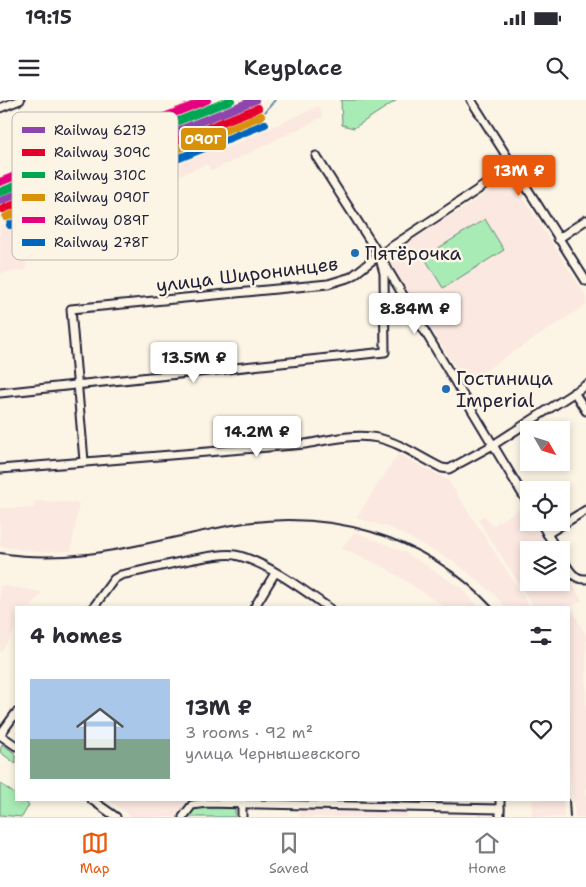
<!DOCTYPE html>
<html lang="en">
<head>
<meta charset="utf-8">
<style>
	:root { --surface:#fff; --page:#f7f7f7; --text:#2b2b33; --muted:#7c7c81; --line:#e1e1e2; --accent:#ea580c }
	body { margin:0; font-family:"Shantell Sans",sans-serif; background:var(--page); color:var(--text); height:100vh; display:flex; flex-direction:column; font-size:19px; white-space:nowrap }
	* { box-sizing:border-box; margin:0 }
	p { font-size:16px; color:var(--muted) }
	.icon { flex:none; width:28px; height:28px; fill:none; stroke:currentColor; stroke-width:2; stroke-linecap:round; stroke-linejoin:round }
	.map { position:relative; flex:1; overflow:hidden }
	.panel { position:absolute; left:15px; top:506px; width:555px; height:195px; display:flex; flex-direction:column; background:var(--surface); border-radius:0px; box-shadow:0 2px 8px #0003 }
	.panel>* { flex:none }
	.needle { width:32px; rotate:129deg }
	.buttons { position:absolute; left:520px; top:321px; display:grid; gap:10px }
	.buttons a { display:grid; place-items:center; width:50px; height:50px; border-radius:0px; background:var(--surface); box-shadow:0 2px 8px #0003; font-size:25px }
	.price { position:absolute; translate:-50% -42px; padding:0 11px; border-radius:5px; background:#fff; color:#222; font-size:16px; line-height:32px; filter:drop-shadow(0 1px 2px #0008) }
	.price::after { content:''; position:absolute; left:50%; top:30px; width:15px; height:11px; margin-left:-8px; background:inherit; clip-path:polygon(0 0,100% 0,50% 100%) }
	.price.current { background:var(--accent); color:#fff }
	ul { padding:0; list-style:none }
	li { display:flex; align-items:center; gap:15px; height:125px; padding:0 15px }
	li+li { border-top:1px solid var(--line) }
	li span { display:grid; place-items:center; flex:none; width:140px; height:100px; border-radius:0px; color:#555 }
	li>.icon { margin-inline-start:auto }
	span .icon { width:60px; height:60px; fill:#fffc; stroke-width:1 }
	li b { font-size:21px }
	h2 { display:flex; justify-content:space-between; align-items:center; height:60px; padding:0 15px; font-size:21px }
	.status { display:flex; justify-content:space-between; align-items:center; height:35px; padding:0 25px; background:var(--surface); direction:ltr }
	.status svg { height:14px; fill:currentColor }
	header { display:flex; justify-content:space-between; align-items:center; height:65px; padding:0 15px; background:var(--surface); font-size:22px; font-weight:600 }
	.dock { display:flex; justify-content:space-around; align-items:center; height:70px; border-top:1px solid var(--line); background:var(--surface); font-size:14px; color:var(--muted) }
	.dock a { display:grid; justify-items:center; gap:2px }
	.dock .current { color:var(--accent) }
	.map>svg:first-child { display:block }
	.built { fill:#fbe8e0 }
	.green { fill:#a8ebb4; stroke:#658678 }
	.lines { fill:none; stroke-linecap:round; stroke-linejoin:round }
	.stream { stroke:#6591a9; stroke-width:2 }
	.street-casing { stroke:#22223b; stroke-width:11 }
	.street { stroke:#fcf5e5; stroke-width:7 }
	.rail { stroke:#22223b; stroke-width:2 }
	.rail-1-casing { stroke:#fcf5e5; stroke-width:11 }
	.rail-2-casing { stroke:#fcf5e5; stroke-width:11 }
	.rail-3-casing { stroke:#fcf5e5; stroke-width:11 }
	.rail-4-casing { stroke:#fcf5e5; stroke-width:11 }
	.rail-5-casing { stroke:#fcf5e5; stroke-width:11 }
	.rail-6-casing { stroke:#fcf5e5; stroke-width:11 }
	.rail-1 { stroke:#8e44ad; stroke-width:8 }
	.rail-2 { stroke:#e4002b; stroke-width:8 }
	.rail-3 { stroke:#00a651; stroke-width:8 }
	.rail-4 { stroke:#d79209; stroke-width:8 }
	.rail-5 { stroke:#e5007d; stroke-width:8 }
	.rail-6 { stroke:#0065bd; stroke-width:8 }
	.poi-dot { fill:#1f6fb2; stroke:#fcf5e5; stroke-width:2 }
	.labels { text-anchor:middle; stroke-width:5; stroke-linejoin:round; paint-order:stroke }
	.poi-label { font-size:19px; fill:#22223b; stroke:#fcf5e5; text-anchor:start }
	.street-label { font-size:19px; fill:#22223b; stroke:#fcf5e5 }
	.key { fill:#fcf5e5; stroke:#bbb6b2; stroke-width:1 }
	.key-label { font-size:14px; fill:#22223b }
	.line-badge { stroke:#fcf5e5; stroke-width:2 }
	.badge-label { font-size:14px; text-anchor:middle; font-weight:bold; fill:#fff }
</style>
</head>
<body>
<div class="status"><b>19:15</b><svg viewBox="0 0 49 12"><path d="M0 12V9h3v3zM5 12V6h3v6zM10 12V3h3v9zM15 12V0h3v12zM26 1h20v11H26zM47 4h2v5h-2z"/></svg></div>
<header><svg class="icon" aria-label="menu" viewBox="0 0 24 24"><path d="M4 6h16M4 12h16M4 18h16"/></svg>Keyplace<svg class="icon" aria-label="search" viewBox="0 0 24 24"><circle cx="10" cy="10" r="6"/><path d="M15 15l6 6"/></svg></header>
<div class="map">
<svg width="586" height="717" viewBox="0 0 586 717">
	<rect width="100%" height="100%" fill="#fcf5e5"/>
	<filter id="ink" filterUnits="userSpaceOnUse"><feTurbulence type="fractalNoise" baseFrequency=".02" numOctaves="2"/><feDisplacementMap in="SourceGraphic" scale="10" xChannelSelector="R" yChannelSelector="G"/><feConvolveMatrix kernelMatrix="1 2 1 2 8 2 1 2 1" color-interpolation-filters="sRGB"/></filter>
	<g filter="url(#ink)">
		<g class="built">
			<polygon points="319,6 323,17 212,71 207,64 26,138 26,170 0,173 0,125 213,42 219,51"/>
			<polygon points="510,78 586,196 586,205 466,283 385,158"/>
			<polygon points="398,354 448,380 530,507 505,507 494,494 455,462 391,428 356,418"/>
			<polygon points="35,401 79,403 71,451 37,452 0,446 0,408 34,408"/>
			<polygon points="524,406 529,414 529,422 534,423 551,450 529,450 529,482 561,482 561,467 582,500 569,509 569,508 534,507 478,420 484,415 492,426"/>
			<polygon points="355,432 405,452 462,489 479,507 445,507 386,468 341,448"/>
			<polygon points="0,485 42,492 31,507 16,508 16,529 0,553"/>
			<polygon points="574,513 586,535 586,717 575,717 569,663 569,516"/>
			<polygon points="108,700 187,700 176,717 132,717"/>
			<polygon points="532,700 563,700 564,717 532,717"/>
			<polygon points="299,709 407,711 407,717 299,717"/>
		</g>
		<g class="green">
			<polygon points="341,0 397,0 354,28 342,25"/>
			<polygon points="485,119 504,150 443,188 424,157"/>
			<polygon points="2,644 16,654 16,664 0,652"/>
			<polygon points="0,683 16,695 16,700 22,700 29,705 22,717 0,715"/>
			<polygon points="381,700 453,700 381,703"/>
			<polygon points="235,704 235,717 183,717 190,707"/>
		</g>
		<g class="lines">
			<g class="stream">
				<polyline points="184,40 203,36 218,28 238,23 252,14 265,12 275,0"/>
				<polyline points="0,111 32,98 52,94 71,84 105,75 122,64 164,47"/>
			</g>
			<g class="street-casing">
				<g id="street">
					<polyline points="471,0 586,181"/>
					<polyline points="0,8 20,0"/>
					<polyline points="316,56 379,155 529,405"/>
					<polyline points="558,139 586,120"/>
					<polyline points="574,292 586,311"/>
					<polyline points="0,293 385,252 384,173 379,155"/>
					<polyline points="84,361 71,209 328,184 351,177 379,155 512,67"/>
					<path d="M0,369L305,344C328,340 355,333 378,338C401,343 421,358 442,368L449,369L493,345L586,285"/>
					<polyline points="540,422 557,450"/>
					<polyline points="547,434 586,410"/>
					<path d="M561,456C567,466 572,480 586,479"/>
					<path d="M93,508L114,479L121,475C143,471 217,451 235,455C263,460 305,491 329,508"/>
					<polyline points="254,508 275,473"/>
					<polyline points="0,635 16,613"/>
					<polyline points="0,635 16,646"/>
					<polyline points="92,700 116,717"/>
					<polyline points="183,717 192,705 207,703 500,709"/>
					<polyline points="242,717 242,700"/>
					<polyline points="500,717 500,700"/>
				</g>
			</g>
			<use href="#street" class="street"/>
			<g class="rail">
				<path d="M0,453C80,466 150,441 227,426C326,407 423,433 493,508"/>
				<polyline points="569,700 570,717"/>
			</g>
			<g class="rail-1-casing">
				<polyline id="rail-1" points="0,101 255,0"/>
			</g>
			<g class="rail-2-casing">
				<polyline id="rail-2" points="3,109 258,8"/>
			</g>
			<g class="rail-3-casing">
				<polyline id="rail-3" points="0,92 231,0"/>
			</g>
			<g class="rail-4-casing">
				<polyline id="rail-4" points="6,117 261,16"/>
			</g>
			<g class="rail-5-casing">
				<polyline id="rail-5" points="0,82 207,0"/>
			</g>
			<g class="rail-6-casing">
				<polyline id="rail-6" points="10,125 265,24"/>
			</g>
			<use href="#rail-1" class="rail-1"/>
			<use href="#rail-2" class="rail-2"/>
			<use href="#rail-3" class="rail-3"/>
			<use href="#rail-4" class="rail-4"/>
			<use href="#rail-5" class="rail-5"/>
			<use href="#rail-6" class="rail-6"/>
		</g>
	</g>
	<g class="poi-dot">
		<circle cx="355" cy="153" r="5"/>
		<circle cx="446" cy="289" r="5"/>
	</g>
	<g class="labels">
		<g class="poi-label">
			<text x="365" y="160">Пятёрочка</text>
			<text x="456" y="285">Гостиница<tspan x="456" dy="22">Imperial</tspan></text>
		</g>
		<g class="street-label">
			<text transform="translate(247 174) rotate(-7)" y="7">улица Широнинцев</text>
		</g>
	</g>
	<rect x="12" y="12" width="166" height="148" rx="8" class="key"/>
	<rect x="22" y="27" width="23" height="6" fill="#8e44ad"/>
	<rect x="22" y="49" width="23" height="7" fill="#e4002b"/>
	<rect x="22" y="72" width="23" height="6" fill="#00a651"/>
	<rect x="22" y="94" width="23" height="7" fill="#d79209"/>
	<rect x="22" y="117" width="23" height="6" fill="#e5007d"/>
	<rect x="22" y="139" width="23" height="7" fill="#0065bd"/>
	<g class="key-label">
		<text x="54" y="35">Railway 621Э</text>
		<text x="54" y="57">Railway 309С</text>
		<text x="54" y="80">Railway 310С</text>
		<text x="54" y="102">Railway 090Г</text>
		<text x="54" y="125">Railway 089Г</text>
		<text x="54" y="147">Railway 278Г</text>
	</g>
	<rect class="line-badge" x="180" y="27" width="47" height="24" rx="5" fill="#d79209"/>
	<g class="badge-label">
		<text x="203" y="44">090Г</text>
	</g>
</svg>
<div class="buttons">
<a><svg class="needle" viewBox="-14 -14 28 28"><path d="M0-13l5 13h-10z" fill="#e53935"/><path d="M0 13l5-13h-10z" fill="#7c7c81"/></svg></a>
<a><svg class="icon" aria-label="locate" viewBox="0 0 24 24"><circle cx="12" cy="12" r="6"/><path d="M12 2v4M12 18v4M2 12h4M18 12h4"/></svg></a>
<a><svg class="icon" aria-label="layers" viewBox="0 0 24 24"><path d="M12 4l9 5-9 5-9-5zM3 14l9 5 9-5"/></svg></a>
</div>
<b class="price current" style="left:519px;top:97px">13M ₽</b>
<b class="price" style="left:415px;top:235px">8.84M ₽</b>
<b class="price" style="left:194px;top:284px">13.5M ₽</b>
<b class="price" style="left:257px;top:358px">14.2M ₽</b>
<section class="panel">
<h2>4 homes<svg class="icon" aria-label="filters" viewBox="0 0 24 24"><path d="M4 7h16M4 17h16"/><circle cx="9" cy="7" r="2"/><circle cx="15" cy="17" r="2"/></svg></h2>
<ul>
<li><span style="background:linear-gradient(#a9c7e8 60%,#7fa58c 0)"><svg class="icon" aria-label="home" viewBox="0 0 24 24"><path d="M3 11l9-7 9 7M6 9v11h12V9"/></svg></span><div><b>13M ₽</b><p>3 rooms · 92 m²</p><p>улица Чернышевского</p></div><svg class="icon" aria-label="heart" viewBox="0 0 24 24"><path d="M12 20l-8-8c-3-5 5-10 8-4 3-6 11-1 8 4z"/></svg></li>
</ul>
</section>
</div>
<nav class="dock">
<a class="current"><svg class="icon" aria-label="map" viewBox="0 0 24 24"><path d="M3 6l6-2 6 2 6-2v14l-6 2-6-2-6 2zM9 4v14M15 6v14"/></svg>Map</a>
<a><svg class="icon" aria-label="saved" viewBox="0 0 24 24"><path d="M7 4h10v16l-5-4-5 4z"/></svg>Saved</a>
<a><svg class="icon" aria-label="home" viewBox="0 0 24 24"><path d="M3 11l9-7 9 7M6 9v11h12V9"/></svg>Home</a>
</nav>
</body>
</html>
